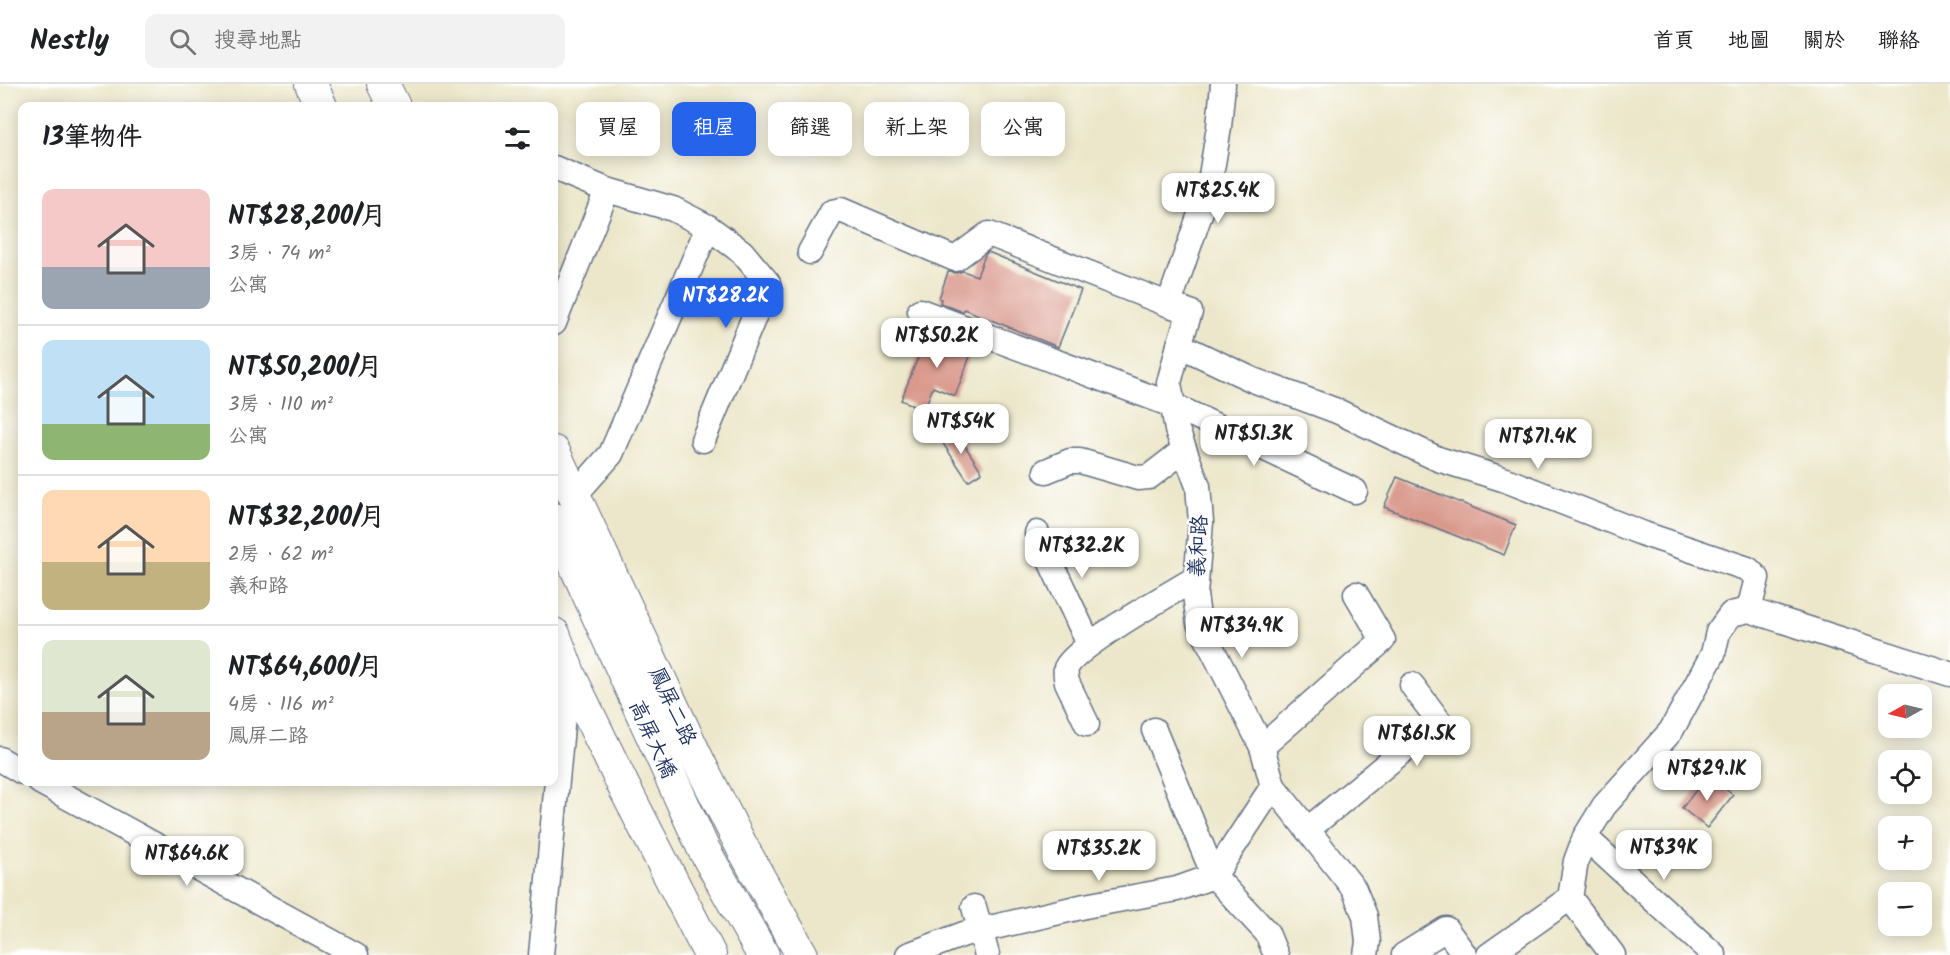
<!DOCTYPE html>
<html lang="zh-TW">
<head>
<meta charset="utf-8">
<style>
	:root { --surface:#fff; --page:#f2f2f2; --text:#202124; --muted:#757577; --line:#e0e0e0; --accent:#2563eb }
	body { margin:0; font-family:Kalam,"LXGW WenKai TC",sans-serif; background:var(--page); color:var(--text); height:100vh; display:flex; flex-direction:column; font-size:22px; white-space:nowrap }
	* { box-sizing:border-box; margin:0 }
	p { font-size:20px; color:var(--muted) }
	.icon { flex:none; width:33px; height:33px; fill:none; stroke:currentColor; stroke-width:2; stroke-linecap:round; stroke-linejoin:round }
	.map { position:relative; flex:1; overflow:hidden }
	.side { position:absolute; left:18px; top:18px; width:540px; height:684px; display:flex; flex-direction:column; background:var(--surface); border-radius:12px; box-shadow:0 3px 15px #0003 }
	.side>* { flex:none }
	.hud { position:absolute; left:576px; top:18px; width:570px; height:54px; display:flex; gap:12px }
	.needle { width:39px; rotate:262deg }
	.controls { position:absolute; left:1878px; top:600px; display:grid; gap:12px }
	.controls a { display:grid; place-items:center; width:54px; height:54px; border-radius:12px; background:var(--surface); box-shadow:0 3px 15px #0003; font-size:30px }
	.price { position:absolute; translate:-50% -51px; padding:0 14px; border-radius:12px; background:#fff; color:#222; font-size:20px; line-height:39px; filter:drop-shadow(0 2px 3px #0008) }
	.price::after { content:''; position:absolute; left:50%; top:36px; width:18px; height:14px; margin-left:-9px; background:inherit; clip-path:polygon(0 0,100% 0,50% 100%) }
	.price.on { background:var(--accent); color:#fff }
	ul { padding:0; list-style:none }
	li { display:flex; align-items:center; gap:18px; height:150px; padding:0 24px }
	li+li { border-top:2px solid var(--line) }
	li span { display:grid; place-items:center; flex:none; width:168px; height:120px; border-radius:12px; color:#555 }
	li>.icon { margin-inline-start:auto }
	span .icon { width:72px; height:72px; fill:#fffc; stroke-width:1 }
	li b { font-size:26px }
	h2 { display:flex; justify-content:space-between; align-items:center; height:72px; padding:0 24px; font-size:26px }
	.chip { padding:0 21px; border-radius:12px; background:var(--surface); box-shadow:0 3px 15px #0003; font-size:21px; line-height:54px }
	.chip.on { background:var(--accent); color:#fff }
	header { display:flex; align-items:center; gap:36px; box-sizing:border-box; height:84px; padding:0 30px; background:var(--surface); border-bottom:2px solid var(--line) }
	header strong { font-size:28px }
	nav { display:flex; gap:33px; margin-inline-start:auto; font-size:21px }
	.search { width:420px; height:54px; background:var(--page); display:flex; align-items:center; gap:15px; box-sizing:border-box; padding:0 21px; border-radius:12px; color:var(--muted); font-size:22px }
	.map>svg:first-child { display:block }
	.building { fill:#d9998c }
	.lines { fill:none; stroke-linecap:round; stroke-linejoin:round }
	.minor-casing { stroke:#646f84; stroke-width:27 }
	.major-casing { stroke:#646f84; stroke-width:34 }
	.minor { stroke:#fff; stroke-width:24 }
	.major { stroke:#fff; stroke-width:32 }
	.labels { text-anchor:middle; stroke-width:4.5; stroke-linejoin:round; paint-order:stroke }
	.street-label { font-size:21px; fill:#1b2f5e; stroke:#fff }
</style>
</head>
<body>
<header>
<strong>Nestly</strong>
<div class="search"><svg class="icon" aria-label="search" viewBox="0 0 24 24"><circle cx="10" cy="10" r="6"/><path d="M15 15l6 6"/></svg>搜尋地點</div>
<nav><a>首頁</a><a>地圖</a><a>關於</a><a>聯絡</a></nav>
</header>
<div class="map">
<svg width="1950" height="871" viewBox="0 0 1950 871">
	<rect width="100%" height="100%" fill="#fff"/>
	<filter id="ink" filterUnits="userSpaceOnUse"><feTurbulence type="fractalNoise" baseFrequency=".0167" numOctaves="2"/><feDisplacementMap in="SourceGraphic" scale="12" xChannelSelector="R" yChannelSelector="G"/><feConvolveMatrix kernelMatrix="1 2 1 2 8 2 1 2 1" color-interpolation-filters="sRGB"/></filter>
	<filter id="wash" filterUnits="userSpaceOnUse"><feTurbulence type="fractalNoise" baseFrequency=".008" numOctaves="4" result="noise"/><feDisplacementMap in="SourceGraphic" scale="24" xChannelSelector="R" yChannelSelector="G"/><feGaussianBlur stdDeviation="1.35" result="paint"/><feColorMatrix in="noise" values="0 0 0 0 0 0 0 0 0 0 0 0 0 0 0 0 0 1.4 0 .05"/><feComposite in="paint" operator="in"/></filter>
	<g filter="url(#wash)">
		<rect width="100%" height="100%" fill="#ece7ca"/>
		<g id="blocks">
			<g class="building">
				<polygon points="988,168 1081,206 1058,263 964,225 963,228 940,219 941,215 939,214 948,188 956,189 963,187 977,192 985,171"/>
				<polygon points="929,246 974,262 955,312 933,303 924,326 901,316"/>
				<polygon points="954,345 982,388 968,397 940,355"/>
				<polygon points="1397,393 1516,441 1504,471 1384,423"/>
				<polygon points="1708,691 1733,711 1707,744 1682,724"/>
			</g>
		</g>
	</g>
	<g filter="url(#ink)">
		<use href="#blocks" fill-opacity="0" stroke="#646f84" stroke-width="1.5"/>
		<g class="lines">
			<g class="minor-casing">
				<g id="minor">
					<polyline points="554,84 607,106 673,125 708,143 742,168 768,199 703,356"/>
					<polyline points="810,168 832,128 841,126 955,175 989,150 1170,221"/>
					<polyline points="920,227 1172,321 1355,407"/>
					<polyline points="554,239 607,106"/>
					<polyline points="1179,261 1190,228 1170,221 1171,214 1209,104 1219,43 1223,0"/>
					<polyline points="1046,387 1070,377 1080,377 1138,394 1149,393 1184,366"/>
					<polyline points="574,412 611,370 708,143"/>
					<polyline points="1037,449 1089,560"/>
					<path d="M1087,640L1067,598C1066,594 1065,589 1066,584C1077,561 1170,510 1196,494"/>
					<polyline points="1154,646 1214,792 1267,849 1276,871"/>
					<polyline points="1262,663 1383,556 1356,510"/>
					<polyline points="0,675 22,688"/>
					<polyline points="40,698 356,871"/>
					<polyline points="1307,746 1439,637 1412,601"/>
					<polyline points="1585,753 1714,871"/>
					<polyline points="1570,814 1613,871"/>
					<polyline points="974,823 987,871"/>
					<polyline points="541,871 566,599 570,592"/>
					<polyline points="908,871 964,850 1085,822 1177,805 1214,792 1273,702"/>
					<polyline points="1366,871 1368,858 1365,832 1354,805 1273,702 1262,663 1199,539 1195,511 1201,438 1198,402 1177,346 1169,299 1179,261 1253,296 1337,327 1438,375 1503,395 1644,450 1748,485 1757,494 1749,526"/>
					<polyline points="1404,871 1446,845 1465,871"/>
					<polyline points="1489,871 1570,814 1576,777 1585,753 1604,722 1671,647 1713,570 1718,548 1731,530 1749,526 1950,590"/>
				</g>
			</g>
			<g class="major-casing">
				<g id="major">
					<polyline points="311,0 321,22"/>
					<polyline points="383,0 394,22"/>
					<polyline points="554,368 696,672 740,759 802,871"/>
					<polyline points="554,435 703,764 763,871"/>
					<polyline points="554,550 570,592 624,703 710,871"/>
				</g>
			</g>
			<use href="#minor" class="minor"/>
			<use href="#major" class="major"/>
		</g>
	</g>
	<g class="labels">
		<g class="street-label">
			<text transform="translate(1198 462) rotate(-87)" y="7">義和路</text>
			<text transform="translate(673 622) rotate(65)" y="7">鳳屏二路</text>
			<text transform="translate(653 655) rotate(65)" y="7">高屏大橋</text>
		</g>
	</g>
</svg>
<div class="controls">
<a><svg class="needle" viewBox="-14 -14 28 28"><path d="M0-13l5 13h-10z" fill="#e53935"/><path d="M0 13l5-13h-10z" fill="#757577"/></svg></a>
<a><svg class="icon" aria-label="locate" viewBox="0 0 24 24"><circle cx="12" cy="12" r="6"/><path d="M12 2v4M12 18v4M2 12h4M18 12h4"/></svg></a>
<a>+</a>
<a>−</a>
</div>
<b class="price" style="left:1218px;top:140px">NT$25.4K</b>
<b class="price on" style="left:726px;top:245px">NT$28.2K</b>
<b class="price" style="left:937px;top:285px">NT$50.2K</b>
<b class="price" style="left:961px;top:371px">NT$54K</b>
<b class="price" style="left:1254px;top:383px">NT$51.3K</b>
<b class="price" style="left:1538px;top:386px">NT$71.4K</b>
<b class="price" style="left:1082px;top:495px">NT$32.2K</b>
<b class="price" style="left:1242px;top:575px">NT$34.9K</b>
<b class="price" style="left:1417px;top:683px">NT$61.5K</b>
<b class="price" style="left:1707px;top:718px">NT$29.1K</b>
<b class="price" style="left:1664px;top:797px">NT$39K</b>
<b class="price" style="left:1099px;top:798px">NT$35.2K</b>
<b class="price" style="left:187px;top:803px">NT$64.6K</b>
<div class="hud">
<a class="chip">買屋</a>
<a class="chip on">租屋</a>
<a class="chip">篩選</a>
<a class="chip">新上架</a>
<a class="chip">公寓</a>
</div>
<section class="side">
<h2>13筆物件<svg class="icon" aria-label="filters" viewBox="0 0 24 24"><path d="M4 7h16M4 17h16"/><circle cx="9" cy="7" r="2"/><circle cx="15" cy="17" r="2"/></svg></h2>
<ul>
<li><span style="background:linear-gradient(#f6c9c9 65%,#9aa5b1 0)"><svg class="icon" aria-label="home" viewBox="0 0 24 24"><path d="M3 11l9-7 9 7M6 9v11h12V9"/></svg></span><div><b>NT$28,200/月</b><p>3房 · 74 m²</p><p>公寓</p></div></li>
<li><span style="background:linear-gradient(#bfe0f5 70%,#8fb573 0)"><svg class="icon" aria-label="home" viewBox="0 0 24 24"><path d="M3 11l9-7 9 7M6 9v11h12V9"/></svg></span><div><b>NT$50,200/月</b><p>3房 · 110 m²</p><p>公寓</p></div></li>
<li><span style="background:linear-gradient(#ffd9b3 60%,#c2b280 0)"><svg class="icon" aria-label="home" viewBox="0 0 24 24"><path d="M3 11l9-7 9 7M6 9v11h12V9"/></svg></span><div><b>NT$32,200/月</b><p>2房 · 62 m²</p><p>義和路</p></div></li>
<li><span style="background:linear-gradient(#dfe7d0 60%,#b9a48a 0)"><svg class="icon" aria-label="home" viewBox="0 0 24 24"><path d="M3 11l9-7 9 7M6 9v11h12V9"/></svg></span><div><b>NT$64,600/月</b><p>4房 · 116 m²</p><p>鳳屏二路</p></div></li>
</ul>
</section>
</div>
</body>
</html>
